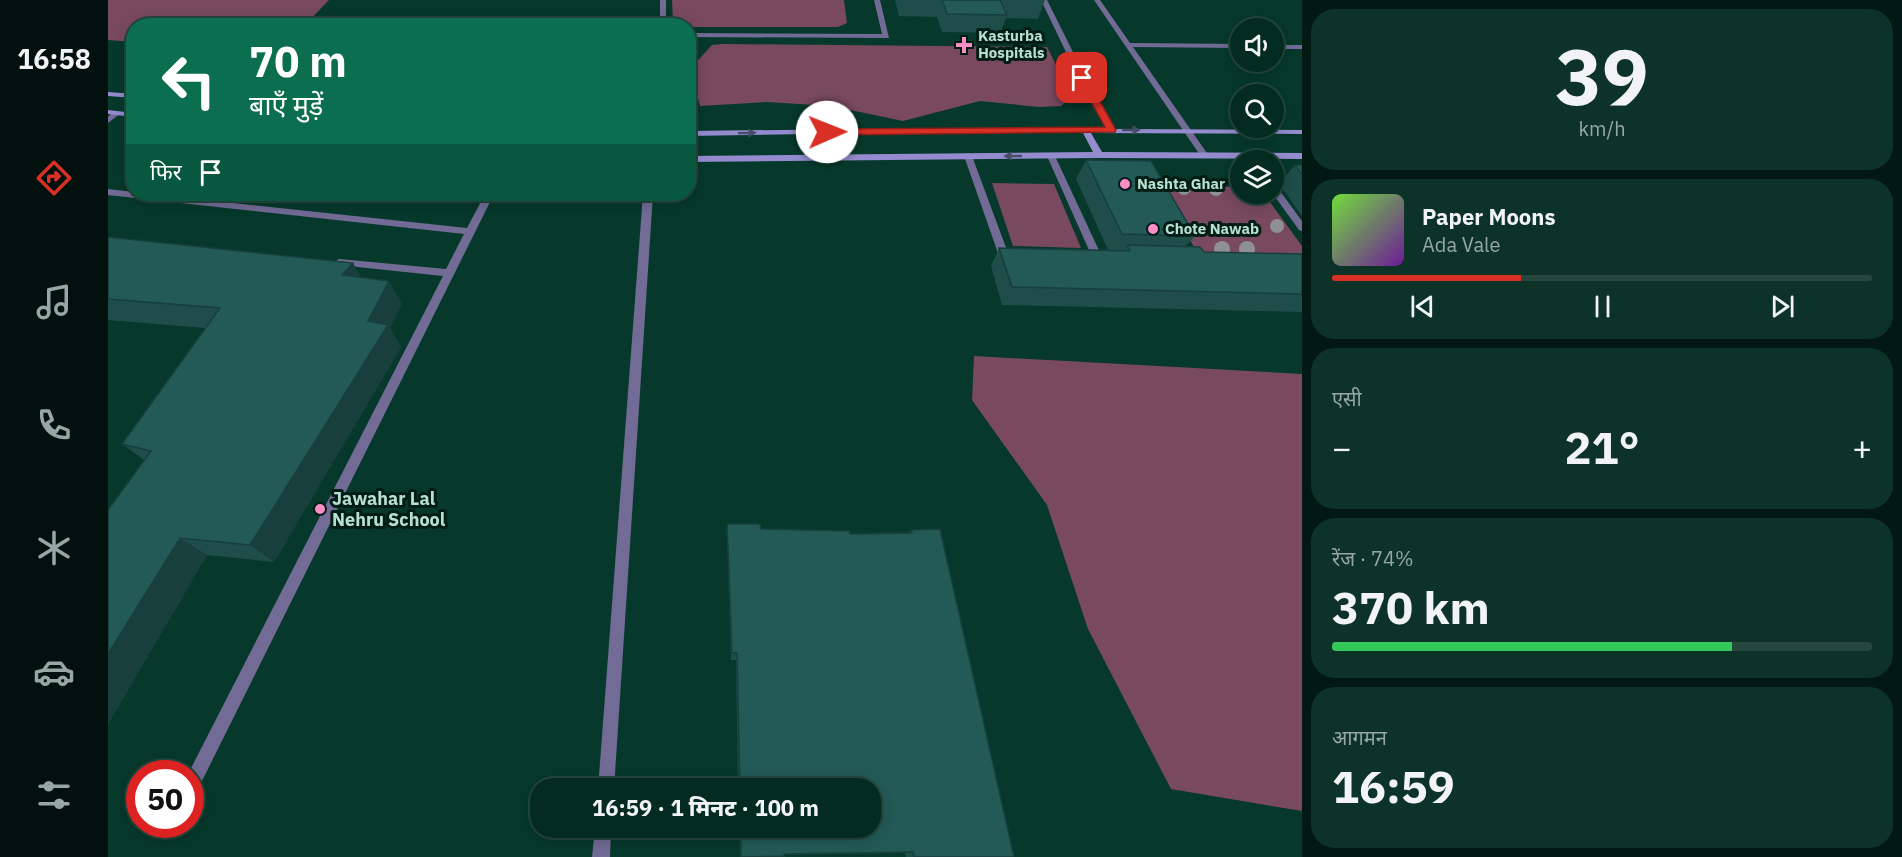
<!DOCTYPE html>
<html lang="hi">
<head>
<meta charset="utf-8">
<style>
  :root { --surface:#042b20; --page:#0d3329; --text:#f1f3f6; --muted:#97a7a5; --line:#25473e; --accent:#d93025 }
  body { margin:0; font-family:"IBM Plex Sans","Noto Sans Devanagari",sans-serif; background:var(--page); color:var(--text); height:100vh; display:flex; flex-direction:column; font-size:22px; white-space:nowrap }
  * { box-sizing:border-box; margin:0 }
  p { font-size:20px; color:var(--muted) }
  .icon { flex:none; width:33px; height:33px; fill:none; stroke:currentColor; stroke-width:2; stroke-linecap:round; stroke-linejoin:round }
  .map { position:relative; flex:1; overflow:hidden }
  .side { display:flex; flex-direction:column; gap:9px; padding:9px; background:#021812; width:600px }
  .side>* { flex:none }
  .guide { position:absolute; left:18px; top:18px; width:570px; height:183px; border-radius:24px; box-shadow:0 3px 15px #0003,0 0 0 2px var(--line); background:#0b6e4f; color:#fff; overflow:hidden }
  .buttons { position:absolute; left:1122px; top:18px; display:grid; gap:12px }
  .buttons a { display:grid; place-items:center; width:54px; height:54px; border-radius:50%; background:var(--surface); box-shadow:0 3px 15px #0003,0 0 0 2px var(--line); font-size:30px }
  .speed { position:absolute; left:18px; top:760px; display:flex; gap:12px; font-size:30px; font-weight:700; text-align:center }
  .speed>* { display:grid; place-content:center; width:78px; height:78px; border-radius:50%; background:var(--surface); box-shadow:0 3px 15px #0003,0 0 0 2px var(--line); line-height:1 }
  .speed .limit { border:9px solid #d22; background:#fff; color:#111 }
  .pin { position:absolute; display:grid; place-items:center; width:51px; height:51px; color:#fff; margin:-26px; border-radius:12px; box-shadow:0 3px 9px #0006 }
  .me { position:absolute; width:66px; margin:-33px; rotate:89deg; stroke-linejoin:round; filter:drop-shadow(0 0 4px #0008) }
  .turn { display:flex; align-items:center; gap:21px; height:126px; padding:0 24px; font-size:27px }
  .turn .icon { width:78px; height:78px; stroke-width:2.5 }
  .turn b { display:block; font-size:42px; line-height:51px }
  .then { display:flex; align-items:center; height:57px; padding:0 24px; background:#0003; gap:12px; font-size:22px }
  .big { font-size:45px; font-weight:800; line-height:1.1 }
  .side .card { flex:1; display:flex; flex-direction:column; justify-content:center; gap:9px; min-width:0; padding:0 21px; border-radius:24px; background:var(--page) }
  .side .dial { align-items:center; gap:0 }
  .dial b { font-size:78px; line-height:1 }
  .song { display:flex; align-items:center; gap:18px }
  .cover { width:72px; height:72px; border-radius:9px; background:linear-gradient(135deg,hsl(100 70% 55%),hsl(280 70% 35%)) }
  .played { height:6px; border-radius:3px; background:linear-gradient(90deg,var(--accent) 35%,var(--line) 35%) }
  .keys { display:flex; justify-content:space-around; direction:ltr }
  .heat { display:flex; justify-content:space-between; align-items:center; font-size:33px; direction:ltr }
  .charge { height:9px; border-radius:4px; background:linear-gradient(90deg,#34c759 74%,var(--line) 0) }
  .trip { position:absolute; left:422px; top:778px; width:351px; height:60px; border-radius:24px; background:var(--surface); box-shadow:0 3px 15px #0003,0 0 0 2px var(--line); font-weight:800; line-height:60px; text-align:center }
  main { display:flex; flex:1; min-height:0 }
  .menu { display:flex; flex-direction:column; width:108px; justify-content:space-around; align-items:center; background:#02110d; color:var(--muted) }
  .menu .icon { width:42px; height:42px }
  .menu .selected { color:var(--accent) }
  .menu b { font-size:27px; color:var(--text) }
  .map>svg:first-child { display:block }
  .green { fill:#794960 }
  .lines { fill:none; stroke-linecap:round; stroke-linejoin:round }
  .lane { fill:#716b96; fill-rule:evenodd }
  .street { fill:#716b96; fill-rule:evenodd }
  .secondary { fill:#958cd0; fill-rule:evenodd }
  .tree { fill:#8e9093 }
  .wall { fill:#1e4d4a }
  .shaded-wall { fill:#183f3c }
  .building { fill:#235a56; stroke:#183f3c; stroke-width:1.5 }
  .oneway { fill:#444f69 }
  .route { fill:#d93025; stroke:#8d1f18; stroke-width:1.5 }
  .poi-dot { fill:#fb8fc5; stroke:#021d15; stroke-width:2 }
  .labels { text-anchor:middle; stroke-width:6; stroke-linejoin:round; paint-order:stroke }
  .far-poi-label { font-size:15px; font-weight:bold; fill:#b7e0d0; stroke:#021d15; text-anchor:start }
  .poi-label { font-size:18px; font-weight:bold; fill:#b7e0d0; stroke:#021d15; text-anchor:start }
</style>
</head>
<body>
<main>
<nav class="menu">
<b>16:58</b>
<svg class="icon selected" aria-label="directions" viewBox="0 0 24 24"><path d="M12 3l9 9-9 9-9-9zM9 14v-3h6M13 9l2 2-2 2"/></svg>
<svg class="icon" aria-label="music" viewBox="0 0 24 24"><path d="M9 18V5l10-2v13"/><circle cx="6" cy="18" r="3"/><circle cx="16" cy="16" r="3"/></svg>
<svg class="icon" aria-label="phone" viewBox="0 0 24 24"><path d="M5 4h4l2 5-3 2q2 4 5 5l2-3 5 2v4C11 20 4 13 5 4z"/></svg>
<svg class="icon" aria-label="climate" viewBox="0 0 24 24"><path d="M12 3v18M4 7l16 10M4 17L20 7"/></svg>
<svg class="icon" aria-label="car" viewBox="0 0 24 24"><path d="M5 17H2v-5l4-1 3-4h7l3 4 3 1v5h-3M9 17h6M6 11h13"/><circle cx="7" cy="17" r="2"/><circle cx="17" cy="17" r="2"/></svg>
<svg class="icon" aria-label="filters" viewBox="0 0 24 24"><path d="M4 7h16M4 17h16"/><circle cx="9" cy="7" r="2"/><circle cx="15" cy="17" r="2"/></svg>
</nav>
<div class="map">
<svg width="1194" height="857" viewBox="0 0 1194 857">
  <rect width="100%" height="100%" fill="#06392b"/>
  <!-- green -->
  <g class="green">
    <polygon points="0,0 221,0 197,25 26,26 25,42 0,40"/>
    <polygon points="564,0 736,0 739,23 730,27 581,27 580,26 565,23"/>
    <polygon points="614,44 939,47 964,96 953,106 931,107 872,101 795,121 723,106 659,102 592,106 583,68 604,45"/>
    <polygon points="884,183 946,184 973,248 905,246"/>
    <polygon points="1050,185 1132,187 1132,194 1156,194 1194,246 1194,254 1089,252"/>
    <polygon points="866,356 1194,374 1194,811 1063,789 980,629 939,505 864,400"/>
  </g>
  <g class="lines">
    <!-- lane -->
    <g class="lane">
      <rect x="552" y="0" width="6" height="26"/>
      <polygon points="766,0 772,0 781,38 580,37 580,33 774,34"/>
      <polygon points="933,0 939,0 988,98 1007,130 1006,132 1000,132 980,98"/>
      <polygon points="986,0 992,0 1022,43 1132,44 1132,48 1025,47 1101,156 1100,158 1094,158"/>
      <rect x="1166" y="45" width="28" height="4"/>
      <polygon points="6,111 13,113 0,123 0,117"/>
      <polygon points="860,153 864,156 900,253 905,254 905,258 896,259 891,256 856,156"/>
      <polygon points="943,153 947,156 995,259 993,261 990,262 985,259 939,156"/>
      <polygon points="1166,186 1169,187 1194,221 1194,231 1191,230 1165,194"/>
      <polygon points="0,189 26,192 26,194 40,194 359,228 377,194 386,194 88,793 82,795 82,774 80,774 335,276 231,265 226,262 231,259 338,269 356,234 0,195"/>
    </g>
    <!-- street -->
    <g class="street">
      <polygon points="535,194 545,194 506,789 490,789"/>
      <polygon points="487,828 503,828 502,857 484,857"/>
    </g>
    <!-- secondary -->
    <g class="secondary">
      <polygon points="0,92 26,94 26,98 0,96"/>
      <polygon points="0,110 26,113 26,117 0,114"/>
      <polygon points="835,128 1194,130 1194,134 983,133 994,152 1194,153 1194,159 991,158 580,162 580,156 985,152 975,133 835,132 580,136 580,131"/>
    </g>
  </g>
  <!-- trees -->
  <g class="tree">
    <circle cx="1076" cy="188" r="7"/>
    <circle cx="1108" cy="189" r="7"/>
    <circle cx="1169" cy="226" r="7"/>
    <circle cx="1114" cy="249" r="8"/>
    <circle cx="1139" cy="249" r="8"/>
  </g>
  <!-- wall -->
  <g class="wall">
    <polygon points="787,0 937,0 930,19 898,18 892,33 834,32 829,17 791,16"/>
    <polygon points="978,160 1087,236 1078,246 1096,252 1194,254 1194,312 894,305 883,266 891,248 1000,250 968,179"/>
    <polygon points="1187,165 1194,165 1194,216 1171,184"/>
    <polygon points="0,237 253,277 294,304 282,328 293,347 166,562 99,555 0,724 0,510 36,460 14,444 97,328 0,320"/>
    <polygon points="619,524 653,529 742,534 801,533 803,530 906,857 798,857 797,853 676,855 674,857 632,857 631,828 762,828 762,789 630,789 628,660 623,660 619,534"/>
  </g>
  <!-- shaded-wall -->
  <g class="shaded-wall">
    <polygon points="245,263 258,286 234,275"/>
    <polygon points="281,281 294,304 282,328 293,347 166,562 142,545"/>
    <polygon points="72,538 99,555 0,724 0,654"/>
  </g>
  <!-- building -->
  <g class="building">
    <polygon points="834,0 892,0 899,15 839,14"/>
    <polygon points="978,160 1043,161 1087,236 1014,234"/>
    <polygon points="1187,165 1194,165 1194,175"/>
    <polygon points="0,237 245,263 234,275 281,281 260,321 280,325 142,545 72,538 0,654 0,510 43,451 14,444 112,308 0,299"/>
    <polygon points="1019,245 1092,247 1096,252 1194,254 1194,294 904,287 891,248 1022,251"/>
    <polygon points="619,524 652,524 653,529 742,531 742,534 804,533 803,530 832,529 906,857 806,857 805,852 676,854 677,856 633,857 633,828 762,828 762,789 632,789 629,653 624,653"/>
  </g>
  <!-- one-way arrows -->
  <defs><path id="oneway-solid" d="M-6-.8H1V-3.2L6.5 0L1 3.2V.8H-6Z" transform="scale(1.5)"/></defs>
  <g class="oneway">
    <use href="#oneway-solid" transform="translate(1023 130)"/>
    <use href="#oneway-solid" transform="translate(639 133) rotate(-1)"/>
    <use href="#oneway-solid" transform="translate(905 156) rotate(180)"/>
  </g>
  <!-- route -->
  <polygon class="route" points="971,76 979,78 1008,130 1007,132 719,135 715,132 719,129 997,127 970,78"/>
  <!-- markers -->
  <g class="poi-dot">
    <path d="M853 36h6v6h6v6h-6v6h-6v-6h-6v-6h6z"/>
    <circle cx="1017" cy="184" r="6"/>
    <circle cx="1045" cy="229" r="6"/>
    <circle cx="212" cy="509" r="6"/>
  </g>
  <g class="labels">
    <!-- far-poi labels -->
    <g class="far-poi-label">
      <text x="870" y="41">Kasturba<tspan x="870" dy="17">Hospitals</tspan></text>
      <text x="1029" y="189">Nashta Ghar</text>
      <text x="1057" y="234">Chote Nawab</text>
    </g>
    <!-- poi labels -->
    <g class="poi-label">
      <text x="224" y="505">Jawahar Lal<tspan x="224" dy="21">Nehru School</tspan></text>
    </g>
  </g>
</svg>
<div class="buttons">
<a><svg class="icon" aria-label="sound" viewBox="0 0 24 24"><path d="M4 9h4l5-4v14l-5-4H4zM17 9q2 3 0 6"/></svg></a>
<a><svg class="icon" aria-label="search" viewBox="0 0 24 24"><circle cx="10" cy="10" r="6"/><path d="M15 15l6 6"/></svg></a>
<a><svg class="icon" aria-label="layers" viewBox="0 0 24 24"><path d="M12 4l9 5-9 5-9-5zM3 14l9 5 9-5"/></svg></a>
</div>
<div class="speed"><div class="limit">50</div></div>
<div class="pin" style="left:974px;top:78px;background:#d93025"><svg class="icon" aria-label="arrive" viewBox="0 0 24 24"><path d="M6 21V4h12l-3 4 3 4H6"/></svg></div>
<svg class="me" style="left:719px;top:132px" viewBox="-20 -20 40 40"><circle r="19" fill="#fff"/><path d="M0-13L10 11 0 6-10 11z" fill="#d93025"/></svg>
<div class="trip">16:59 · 1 मिनट · 100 m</div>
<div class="guide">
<div class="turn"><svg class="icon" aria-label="left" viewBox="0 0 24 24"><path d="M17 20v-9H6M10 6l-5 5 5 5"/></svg><div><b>70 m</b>बाएँ मुड़ें</div></div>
<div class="then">फिर<svg class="icon" aria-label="arrive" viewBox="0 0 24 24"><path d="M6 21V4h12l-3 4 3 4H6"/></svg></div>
</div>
</div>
<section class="side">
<div class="card dial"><b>39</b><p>km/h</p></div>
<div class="card">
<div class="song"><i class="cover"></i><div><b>Paper Moons</b><p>Ada Vale</p></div></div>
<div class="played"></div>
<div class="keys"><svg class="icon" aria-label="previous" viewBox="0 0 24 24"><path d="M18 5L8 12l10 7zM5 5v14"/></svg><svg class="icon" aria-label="pause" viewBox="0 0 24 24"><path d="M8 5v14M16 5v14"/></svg><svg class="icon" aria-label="next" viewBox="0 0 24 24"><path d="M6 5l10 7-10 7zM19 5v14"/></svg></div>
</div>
<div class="card"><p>एसी</p>
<div class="heat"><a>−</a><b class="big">21°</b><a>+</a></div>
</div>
<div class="card"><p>रेंज · 74%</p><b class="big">370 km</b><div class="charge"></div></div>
<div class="card"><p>आगमन</p><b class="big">16:59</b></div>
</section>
</main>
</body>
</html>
